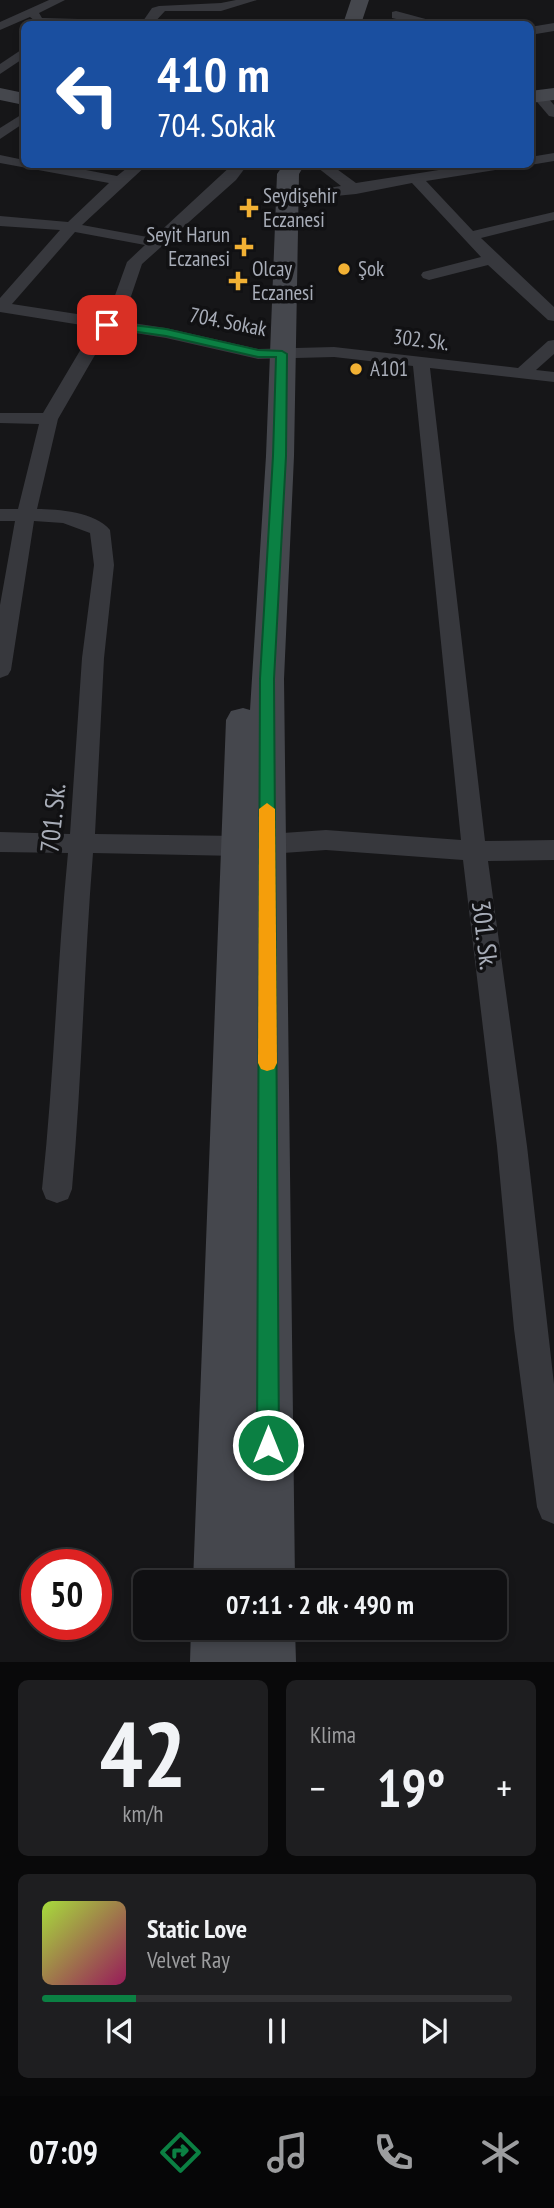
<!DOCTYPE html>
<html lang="tr">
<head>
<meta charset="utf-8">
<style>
  :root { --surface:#101012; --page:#1e1e20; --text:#f1f3f6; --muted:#9c9d9f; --line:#303032; --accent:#0b8043 }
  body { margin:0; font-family:"PT Sans Narrow",sans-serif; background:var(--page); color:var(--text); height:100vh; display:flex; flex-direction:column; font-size:26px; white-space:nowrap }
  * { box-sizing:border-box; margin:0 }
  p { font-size:23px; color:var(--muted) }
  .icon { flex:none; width:38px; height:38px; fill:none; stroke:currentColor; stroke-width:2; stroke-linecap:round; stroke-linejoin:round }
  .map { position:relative; height:1662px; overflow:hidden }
  .side { display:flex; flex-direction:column; gap:18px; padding:18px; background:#09090a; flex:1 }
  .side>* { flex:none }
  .banner { position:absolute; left:21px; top:21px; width:513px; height:147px; border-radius:10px; box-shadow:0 4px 10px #0003,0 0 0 2px var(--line); background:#1a4fa0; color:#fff; overflow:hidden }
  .speed { position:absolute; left:21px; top:1549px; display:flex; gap:14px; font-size:35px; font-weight:700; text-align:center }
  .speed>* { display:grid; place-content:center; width:91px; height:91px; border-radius:50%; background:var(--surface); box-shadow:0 4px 10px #0003,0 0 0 2px var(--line); line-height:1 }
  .speed .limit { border:10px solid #d22; background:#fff; color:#111 }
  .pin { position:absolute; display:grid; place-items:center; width:60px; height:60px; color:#fff; margin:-30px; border-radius:14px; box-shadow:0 4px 10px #0006 }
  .me { position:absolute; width:77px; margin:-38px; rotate:0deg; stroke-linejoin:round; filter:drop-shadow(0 0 5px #0008) }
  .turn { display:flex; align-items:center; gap:24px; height:147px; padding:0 21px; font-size:32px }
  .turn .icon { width:91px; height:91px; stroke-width:2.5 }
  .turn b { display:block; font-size:49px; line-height:60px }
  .big { font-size:52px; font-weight:600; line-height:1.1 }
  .side .widget { flex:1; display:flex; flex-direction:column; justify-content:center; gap:10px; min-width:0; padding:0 24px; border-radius:10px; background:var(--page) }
  .side .dial { align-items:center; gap:0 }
  .dial b { font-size:91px; line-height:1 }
  .song { display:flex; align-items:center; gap:21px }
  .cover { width:84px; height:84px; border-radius:10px; background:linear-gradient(135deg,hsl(80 70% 55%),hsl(330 70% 35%)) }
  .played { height:7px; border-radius:4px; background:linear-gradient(90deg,var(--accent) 20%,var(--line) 20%) }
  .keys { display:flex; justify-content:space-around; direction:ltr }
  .heat { display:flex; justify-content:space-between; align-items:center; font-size:38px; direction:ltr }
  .side .tiles { flex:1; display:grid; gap:18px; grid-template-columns:1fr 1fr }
  .widget:last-child { grid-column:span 2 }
  .trip { position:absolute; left:133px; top:1570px; width:374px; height:70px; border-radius:10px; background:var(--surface); box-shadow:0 4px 10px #0003,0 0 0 2px var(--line); font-weight:600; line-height:70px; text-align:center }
  .dock { display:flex; height:112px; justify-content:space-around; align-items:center; background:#060607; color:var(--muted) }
  .dock .icon { width:49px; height:49px }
  .dock .on { color:var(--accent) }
  .dock b { font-size:32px; color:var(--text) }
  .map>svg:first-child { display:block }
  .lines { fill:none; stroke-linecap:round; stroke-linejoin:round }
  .street { fill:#37383d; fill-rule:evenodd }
  .secondary { fill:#45474d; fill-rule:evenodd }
  .route { fill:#0b8043; stroke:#07532c; stroke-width:2 }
  .slow { fill:#f59e0b }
  .poi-dot { fill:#f2b134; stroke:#111113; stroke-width:2.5 }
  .labels { text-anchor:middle; stroke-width:7; stroke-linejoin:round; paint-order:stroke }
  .far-poi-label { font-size:21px; fill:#a8adb8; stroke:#111113; text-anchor:start }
  .far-street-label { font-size:21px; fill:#a8adb8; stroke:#111113 }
  .street-label { font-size:26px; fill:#a8adb8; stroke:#111113 }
</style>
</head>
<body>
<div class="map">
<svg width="554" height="1662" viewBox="0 0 554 1662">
  <rect width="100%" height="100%" fill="#161618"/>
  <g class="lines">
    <!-- street -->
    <g class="street">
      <polygon points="49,0 65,0 39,13 42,18 115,20 121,24 39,24 30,17 0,30 0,22"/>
      <polygon points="236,0 257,0 221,11 165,11 153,24 141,24 152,8 159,6 221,3"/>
      <polygon points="396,11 433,21 435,24 417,24 392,18 392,12"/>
      <polygon points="554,23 554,31 530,35 530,27"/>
      <polygon points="24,48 24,58 0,74 0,64"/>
      <polygon points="539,92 544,93 554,105 554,117 549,116 532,96"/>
      <polygon points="24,113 24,123 0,139 0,128"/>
      <polygon points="554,153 554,161 530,165 527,164 530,164 530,157"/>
      <path d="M0 155 24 160V164H55L117 176 132 164H148L82 225 153 238 233 164H248L236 180 142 264 125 314 119 321 166 328 258 349 334 347 518 368 548 341 554 340V354L536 370 554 372V382L430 368 485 841 554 840V860L488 861 527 1146 554 1384V1524L542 1519 537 1507 514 1329 497 1146 463 860 326 850 238 856 93 853C84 965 82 1077 72 1189L68 1199 57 1203 46 1199 42 1189C54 1077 57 965 68 853L0 852V832L70 834 82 658 94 565 90 533 63 523 34 521 11 670 8 675 0 678V605L15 521H0V509H18L39 424 0 423V413H43L94 327 0 312V298L60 230 0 226V216L68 222 109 183 0 163ZM75 232 145 245 127 262 109 312 103 318 12 304ZM110 329 166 338 258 359 334 357 413 366 461 840 326 830 238 836 95 834 104 658 114 565 110 530C96 512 58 509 37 509L58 419Z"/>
      <polygon points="313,164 330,164 356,183 477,164 515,164 508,168 426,181 473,231 554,212 554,220 481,238 554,307 554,321 548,320 488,265 429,280 423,278 421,275 423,272 481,257 412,183 356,194 284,201 282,198 284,195 341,186"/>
    </g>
    <!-- secondary -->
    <g class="secondary">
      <polygon points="351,0 369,0 361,24 343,24"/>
      <polygon points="0,88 24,93 24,105 0,100"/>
      <polygon points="554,88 554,100 530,103 530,91"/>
      <polygon points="284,164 305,164 299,174 294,456 284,679 295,1582 193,1582 226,720 231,711 243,708 250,710 266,456 277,174"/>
      <polygon points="191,1628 295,1628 296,1662 190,1662"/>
    </g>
  </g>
  <!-- route -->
  <polygon class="route" points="107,322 166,329 258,350 282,351 287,354 286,456 274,679 279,1445 276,1453 268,1456 260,1453 257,1445 260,679 273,456 276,357 258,357 166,336 103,327 101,325"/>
  <!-- slow -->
  <polygon class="slow" points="267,803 275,809 277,1063 274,1069 267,1071 261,1069 258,1063 259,809"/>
  <!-- markers -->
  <g class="poi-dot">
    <path d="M245.5 197.5h7v7h7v7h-7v7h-7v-7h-7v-7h7z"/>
    <path d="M240.5 236.5h7v7h7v7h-7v7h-7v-7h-7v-7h7z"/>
    <circle cx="344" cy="269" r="7"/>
    <path d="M234.5 270.5h7v7h7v7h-7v7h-7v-7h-7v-7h7z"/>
    <circle cx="356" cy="369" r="7"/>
  </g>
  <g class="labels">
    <!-- far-poi labels -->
    <g class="far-poi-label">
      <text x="263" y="203">Seydişehir<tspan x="263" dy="24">Eczanesi</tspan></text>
      <text x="230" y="242" text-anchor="end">Seyit Harun<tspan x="230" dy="24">Eczanesi</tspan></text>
      <text x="252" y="276">Olcay<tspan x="252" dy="24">Eczanesi</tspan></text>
      <text x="358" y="276">Şok</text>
      <text x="370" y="376">A101</text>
    </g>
    <!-- far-street labels -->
    <g class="far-street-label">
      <text transform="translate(228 322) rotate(11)" y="7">704. Sokak</text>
      <text transform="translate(421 340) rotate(7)" y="7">302. Sk.</text>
    </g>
    <!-- street labels -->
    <g class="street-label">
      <text transform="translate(53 818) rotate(-84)" y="9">701. Sk.</text>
      <text transform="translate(485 935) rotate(83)" y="9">301. Sk.</text>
    </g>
  </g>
</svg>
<div class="speed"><div class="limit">50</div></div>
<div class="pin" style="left:107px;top:325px;background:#d93025"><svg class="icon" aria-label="arrive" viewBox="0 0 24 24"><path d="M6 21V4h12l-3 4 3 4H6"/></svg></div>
<svg class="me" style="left:268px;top:1445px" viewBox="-20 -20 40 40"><circle r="17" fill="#0b8043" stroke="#fff" stroke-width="3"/><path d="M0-11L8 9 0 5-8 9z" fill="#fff"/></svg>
<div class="trip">07:11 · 2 dk · 490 m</div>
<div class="banner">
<div class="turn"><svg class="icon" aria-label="left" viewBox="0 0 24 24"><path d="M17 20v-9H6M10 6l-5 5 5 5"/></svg><div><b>410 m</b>704. Sokak</div></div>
</div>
</div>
<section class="side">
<div class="tiles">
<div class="widget dial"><b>42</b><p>km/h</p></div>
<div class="widget"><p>Klima</p>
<div class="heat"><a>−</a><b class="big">19°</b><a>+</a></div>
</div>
<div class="widget">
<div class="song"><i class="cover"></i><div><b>Static Love</b><p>Velvet Ray</p></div></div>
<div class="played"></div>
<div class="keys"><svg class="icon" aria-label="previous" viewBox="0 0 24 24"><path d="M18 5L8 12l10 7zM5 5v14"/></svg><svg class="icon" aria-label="pause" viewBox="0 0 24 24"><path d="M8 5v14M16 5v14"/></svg><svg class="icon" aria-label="next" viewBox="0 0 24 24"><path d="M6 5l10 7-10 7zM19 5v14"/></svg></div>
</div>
</div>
</section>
<nav class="dock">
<b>07:09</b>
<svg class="icon on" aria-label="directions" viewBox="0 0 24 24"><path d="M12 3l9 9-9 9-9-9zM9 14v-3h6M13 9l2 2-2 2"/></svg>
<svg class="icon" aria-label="music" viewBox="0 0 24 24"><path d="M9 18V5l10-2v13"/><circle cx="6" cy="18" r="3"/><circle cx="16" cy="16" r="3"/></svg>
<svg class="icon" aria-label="phone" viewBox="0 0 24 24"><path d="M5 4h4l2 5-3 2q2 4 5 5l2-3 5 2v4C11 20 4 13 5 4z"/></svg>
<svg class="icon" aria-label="climate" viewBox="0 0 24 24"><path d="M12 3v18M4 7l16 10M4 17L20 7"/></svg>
</nav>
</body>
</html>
